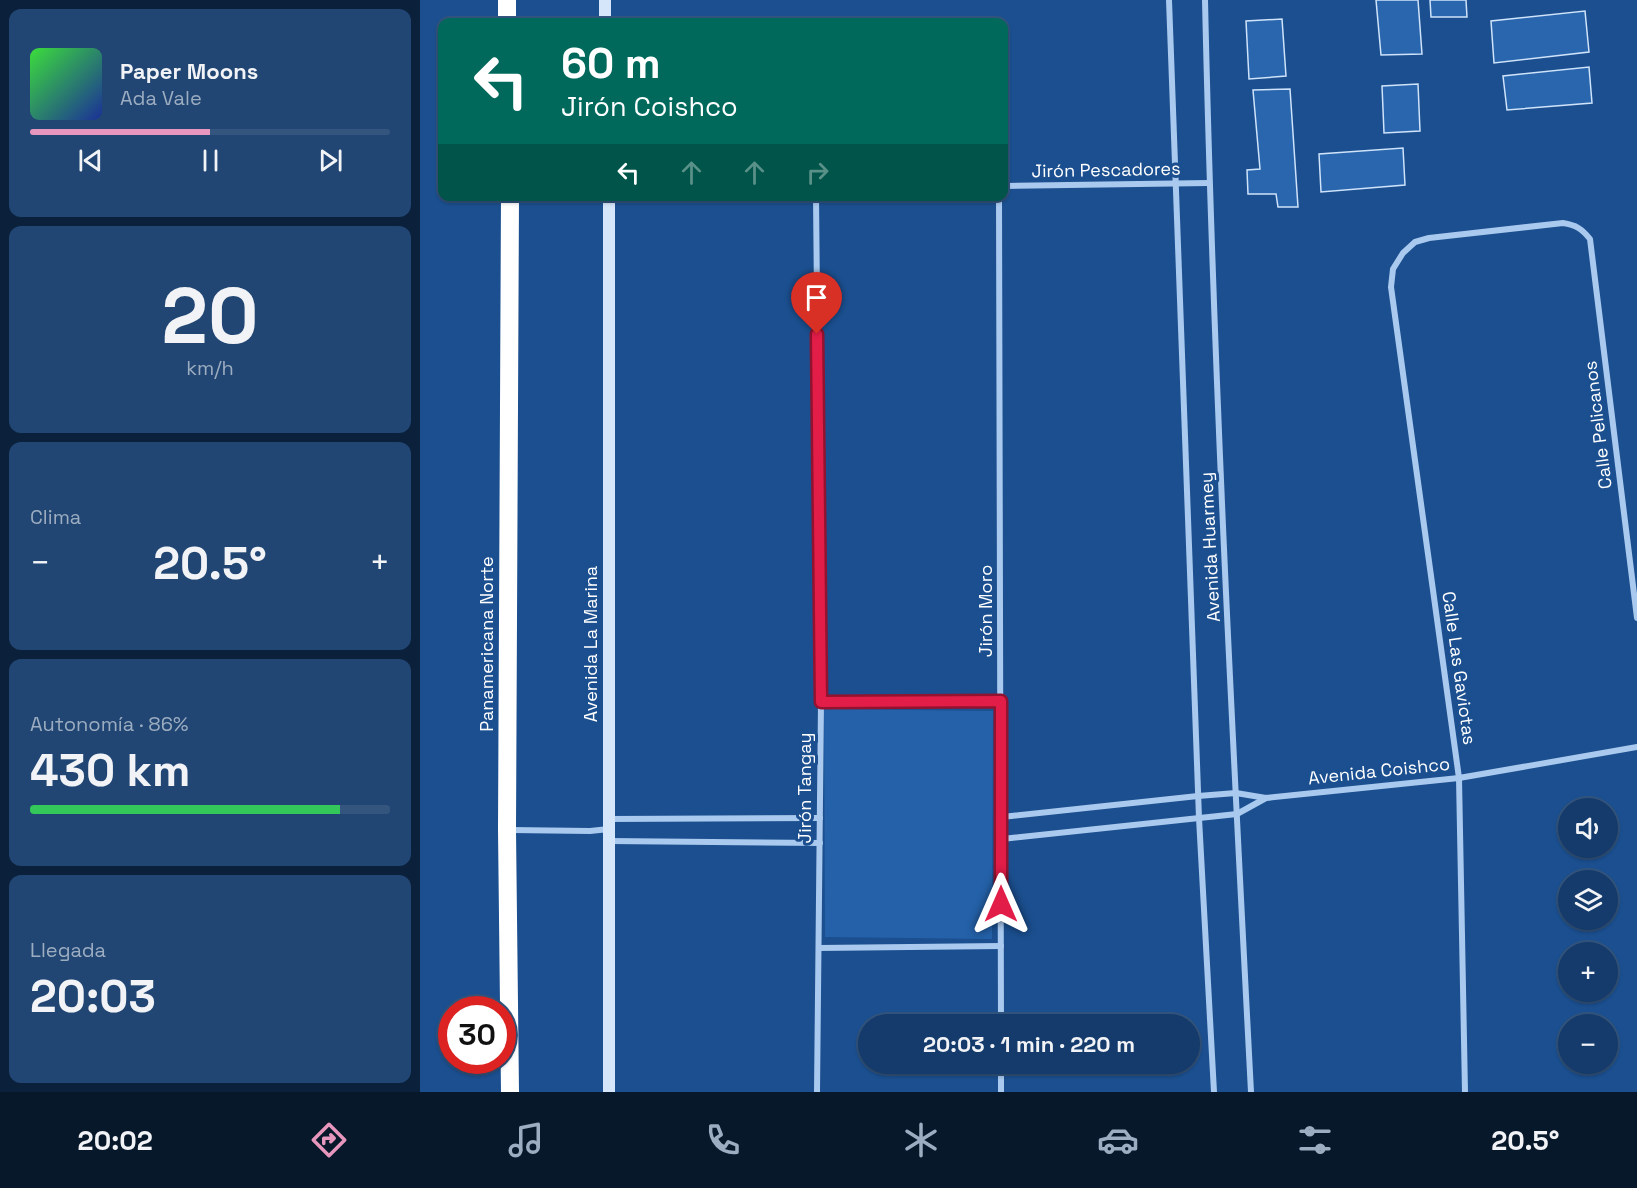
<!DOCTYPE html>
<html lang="es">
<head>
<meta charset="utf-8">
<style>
  :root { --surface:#143b6b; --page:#214673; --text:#f1f3f6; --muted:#9dadc1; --line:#33557e; --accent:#e797bd }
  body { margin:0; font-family:"Space Grotesk",sans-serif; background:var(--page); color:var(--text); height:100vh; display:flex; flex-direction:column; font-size:22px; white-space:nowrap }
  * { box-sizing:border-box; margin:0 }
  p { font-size:20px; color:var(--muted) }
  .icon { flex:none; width:33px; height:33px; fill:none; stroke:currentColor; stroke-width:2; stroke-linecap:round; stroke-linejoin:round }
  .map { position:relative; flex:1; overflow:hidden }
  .side { display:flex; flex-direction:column; gap:9px; padding:9px; background:#0b203b; width:420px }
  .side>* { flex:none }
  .guide { position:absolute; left:18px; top:18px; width:570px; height:183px; border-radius:12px; box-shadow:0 2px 4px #0004,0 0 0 2px var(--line); background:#00695c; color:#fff; overflow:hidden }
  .fabs { position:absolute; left:1138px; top:798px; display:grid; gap:12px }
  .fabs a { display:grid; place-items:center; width:60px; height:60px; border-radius:50%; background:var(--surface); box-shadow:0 2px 4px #0004,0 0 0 2px var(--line); font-size:30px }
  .speed { position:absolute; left:18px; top:996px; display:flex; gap:12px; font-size:30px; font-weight:700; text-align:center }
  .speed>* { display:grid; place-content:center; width:78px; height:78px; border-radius:50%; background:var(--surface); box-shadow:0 2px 4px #0004,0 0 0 2px var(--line); line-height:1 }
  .speed .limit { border:9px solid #d22; background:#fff; color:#111 }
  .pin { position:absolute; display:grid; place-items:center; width:51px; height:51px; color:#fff; margin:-62px -26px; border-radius:50% 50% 50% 0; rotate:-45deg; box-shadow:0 0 6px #0007 }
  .pin .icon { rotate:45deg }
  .me { position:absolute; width:66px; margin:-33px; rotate:0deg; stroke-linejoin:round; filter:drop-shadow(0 0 4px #0008) }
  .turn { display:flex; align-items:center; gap:21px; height:126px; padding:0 24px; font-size:27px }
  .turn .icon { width:78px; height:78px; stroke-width:2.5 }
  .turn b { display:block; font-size:42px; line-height:51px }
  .lanes { display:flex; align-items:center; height:57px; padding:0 24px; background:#0003; justify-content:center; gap:30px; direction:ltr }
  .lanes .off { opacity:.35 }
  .big { font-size:45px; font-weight:700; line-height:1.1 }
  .side .widget { flex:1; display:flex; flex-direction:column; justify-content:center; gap:9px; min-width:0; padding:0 21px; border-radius:12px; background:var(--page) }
  .side .dial { align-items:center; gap:0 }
  .dial b { font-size:78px; line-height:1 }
  .song { display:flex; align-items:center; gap:18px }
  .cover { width:72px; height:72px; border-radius:9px; background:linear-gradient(135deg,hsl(120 70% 55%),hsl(230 70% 35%)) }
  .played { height:6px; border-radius:3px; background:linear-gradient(90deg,var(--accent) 50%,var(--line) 50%) }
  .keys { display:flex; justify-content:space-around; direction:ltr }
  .heat { display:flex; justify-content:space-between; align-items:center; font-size:33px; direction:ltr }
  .charge { height:9px; border-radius:4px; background:linear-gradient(90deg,#34c759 86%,var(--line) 0) }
  .trip { position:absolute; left:438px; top:1014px; width:342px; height:60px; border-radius:30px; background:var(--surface); box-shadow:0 2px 4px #0004,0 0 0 2px var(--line); font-weight:700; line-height:60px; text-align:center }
  .tab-bar { display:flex; height:96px; justify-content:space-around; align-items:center; background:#08182b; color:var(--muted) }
  .tab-bar .icon { width:42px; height:42px }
  .tab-bar .current { color:var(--accent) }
  .tab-bar b { font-size:27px; color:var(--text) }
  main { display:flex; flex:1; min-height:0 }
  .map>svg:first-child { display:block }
  .green { fill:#2461a8 }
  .building { fill:#2a66ad; stroke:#cfe3fa; stroke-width:1.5 }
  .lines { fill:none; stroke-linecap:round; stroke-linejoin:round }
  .street { stroke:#a9c9ee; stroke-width:6 }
  .secondary { stroke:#d6e6fa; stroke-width:12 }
  .highway { stroke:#fff; stroke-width:18 }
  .route-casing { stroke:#92132f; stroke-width:15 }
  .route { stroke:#e11d48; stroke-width:10 }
  .labels { text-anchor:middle; stroke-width:6; stroke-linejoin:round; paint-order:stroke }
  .street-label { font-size:18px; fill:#fff; stroke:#1b4f8f }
</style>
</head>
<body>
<main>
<section class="side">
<div class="widget">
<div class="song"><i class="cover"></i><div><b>Paper Moons</b><p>Ada Vale</p></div></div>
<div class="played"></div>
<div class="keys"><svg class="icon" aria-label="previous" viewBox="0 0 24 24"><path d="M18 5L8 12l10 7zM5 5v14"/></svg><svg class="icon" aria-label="pause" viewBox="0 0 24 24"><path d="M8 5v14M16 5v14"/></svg><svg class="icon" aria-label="next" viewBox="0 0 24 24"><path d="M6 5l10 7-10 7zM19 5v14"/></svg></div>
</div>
<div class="widget dial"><b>20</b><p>km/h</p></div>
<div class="widget"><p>Clima</p>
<div class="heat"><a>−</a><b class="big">20.5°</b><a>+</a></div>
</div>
<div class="widget"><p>Autonomía · 86%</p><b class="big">430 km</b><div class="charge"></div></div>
<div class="widget"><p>Llegada</p><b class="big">20:03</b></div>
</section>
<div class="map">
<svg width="1217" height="1092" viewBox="0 0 1217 1092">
  <rect width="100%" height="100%" fill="#1b4f8f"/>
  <!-- green -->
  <polygon class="green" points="404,709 573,711 572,939 405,937"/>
  <!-- building -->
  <g class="building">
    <polygon points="956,0 998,0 1002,54 961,55"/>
    <polygon points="1010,0 1046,0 1047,17 1011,17"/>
    <polygon points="1165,11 1169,52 1074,63 1071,21"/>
    <polygon points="862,19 866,76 829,79 826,21"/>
    <polygon points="1169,67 1172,103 1087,110 1083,76"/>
    <polygon points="998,84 1000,131 964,133 962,86"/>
    <polygon points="870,89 878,207 858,207 856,194 828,194 827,170 840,169 833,90"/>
    <polygon points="983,148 985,185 901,192 899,154"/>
  </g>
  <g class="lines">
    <!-- street -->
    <g class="street">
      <polyline points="749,0 779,818 794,1092"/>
      <path d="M785 0C793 364 812 728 831 1092"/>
      <polyline points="584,186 789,183"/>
      <polyline points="396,196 401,702 397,1092"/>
      <polyline points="579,196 581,1024"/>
      <polyline points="401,702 581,701"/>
      <polyline points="582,817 778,796 816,793 846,798 1039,778 1217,747"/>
      <polyline points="189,819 400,818"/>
      <polyline points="90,830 170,831 189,829"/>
      <polyline points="582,839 817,814 846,798"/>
      <polyline points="189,841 400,843"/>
      <polyline points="399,948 581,946"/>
      <polyline points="581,1092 581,1064"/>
      <path d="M1045 1092 1039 778 971 287 973 269 983 253 995 242 1009 238 1143 223C1156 225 1162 229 1170 239L1217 618"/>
    </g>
    <!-- secondary -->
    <g class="secondary">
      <polyline points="185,0 185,22"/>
      <polyline points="189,1092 189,196"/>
    </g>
    <!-- highway -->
    <g class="highway">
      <polyline points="87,0 87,22"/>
      <polyline points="90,196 87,830 90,1092"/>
    </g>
  </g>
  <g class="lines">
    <defs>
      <polyline id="route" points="397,334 401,702 581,701 581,904"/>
    </defs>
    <!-- route casing -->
    <use href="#route" class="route-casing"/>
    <!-- route -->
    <use href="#route" class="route"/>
  </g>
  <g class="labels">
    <!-- street labels -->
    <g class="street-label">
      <text transform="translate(686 170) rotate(-1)" y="6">Jirón Pescadores</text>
      <text transform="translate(1178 425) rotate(-97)" y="6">Calle Pelicanos</text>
      <text transform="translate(790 547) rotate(-93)" y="6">Avenida Huarmey</text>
      <text transform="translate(566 611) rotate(-90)" y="6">Jirón Moro</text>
      <text transform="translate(67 644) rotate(-90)" y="6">Panamericana Norte</text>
      <text transform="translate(171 644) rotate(-90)" y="6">Avenida La Marina</text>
      <text transform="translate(1039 668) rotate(82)" y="6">Calle Las Gaviotas</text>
      <text transform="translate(959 771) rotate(-6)" y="6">Avenida Coishco</text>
      <text transform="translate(385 788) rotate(-90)" y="6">Jirón Tangay</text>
    </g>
  </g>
</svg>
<div class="fabs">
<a><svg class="icon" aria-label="sound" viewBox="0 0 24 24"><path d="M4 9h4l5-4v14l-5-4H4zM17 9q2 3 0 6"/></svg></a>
<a><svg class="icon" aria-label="layers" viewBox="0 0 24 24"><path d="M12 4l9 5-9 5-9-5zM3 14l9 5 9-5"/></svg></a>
<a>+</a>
<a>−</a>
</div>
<div class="speed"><div class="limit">30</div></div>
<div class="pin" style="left:397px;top:334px;background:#d93025"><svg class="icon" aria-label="arrive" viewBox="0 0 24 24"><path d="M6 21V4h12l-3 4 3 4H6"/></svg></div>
<svg class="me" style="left:581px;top:904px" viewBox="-20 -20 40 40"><path d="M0-17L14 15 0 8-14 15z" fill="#e11d48" stroke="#fff" stroke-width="4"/></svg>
<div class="trip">20:03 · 1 min · 220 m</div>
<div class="guide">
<div class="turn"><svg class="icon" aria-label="left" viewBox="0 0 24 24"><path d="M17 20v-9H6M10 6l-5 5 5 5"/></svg><div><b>60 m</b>Jirón Coishco</div></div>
<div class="lanes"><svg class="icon" aria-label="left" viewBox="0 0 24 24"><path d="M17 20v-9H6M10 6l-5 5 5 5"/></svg><svg class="icon off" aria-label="ahead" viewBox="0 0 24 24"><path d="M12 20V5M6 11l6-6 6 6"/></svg><svg class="icon off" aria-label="ahead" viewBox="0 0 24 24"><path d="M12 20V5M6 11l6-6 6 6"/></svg><svg class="icon off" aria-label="right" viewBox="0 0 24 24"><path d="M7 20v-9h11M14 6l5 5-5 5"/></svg></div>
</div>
</div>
</main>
<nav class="tab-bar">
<b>20:02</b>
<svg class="icon current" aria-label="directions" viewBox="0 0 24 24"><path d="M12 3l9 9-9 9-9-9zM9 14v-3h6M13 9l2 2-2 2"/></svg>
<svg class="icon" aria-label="music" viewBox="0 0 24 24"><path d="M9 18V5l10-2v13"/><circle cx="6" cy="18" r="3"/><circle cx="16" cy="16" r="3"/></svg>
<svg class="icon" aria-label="phone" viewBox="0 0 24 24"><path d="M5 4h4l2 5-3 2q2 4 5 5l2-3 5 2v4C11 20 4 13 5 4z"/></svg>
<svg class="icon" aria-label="climate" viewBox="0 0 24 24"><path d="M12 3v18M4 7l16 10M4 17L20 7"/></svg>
<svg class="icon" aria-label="car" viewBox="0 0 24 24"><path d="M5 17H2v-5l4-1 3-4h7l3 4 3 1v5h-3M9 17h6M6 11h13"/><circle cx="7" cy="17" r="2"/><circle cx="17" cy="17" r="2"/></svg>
<svg class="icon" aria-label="filters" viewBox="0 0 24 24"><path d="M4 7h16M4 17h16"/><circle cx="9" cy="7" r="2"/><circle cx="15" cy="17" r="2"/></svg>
<b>20.5°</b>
</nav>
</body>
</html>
